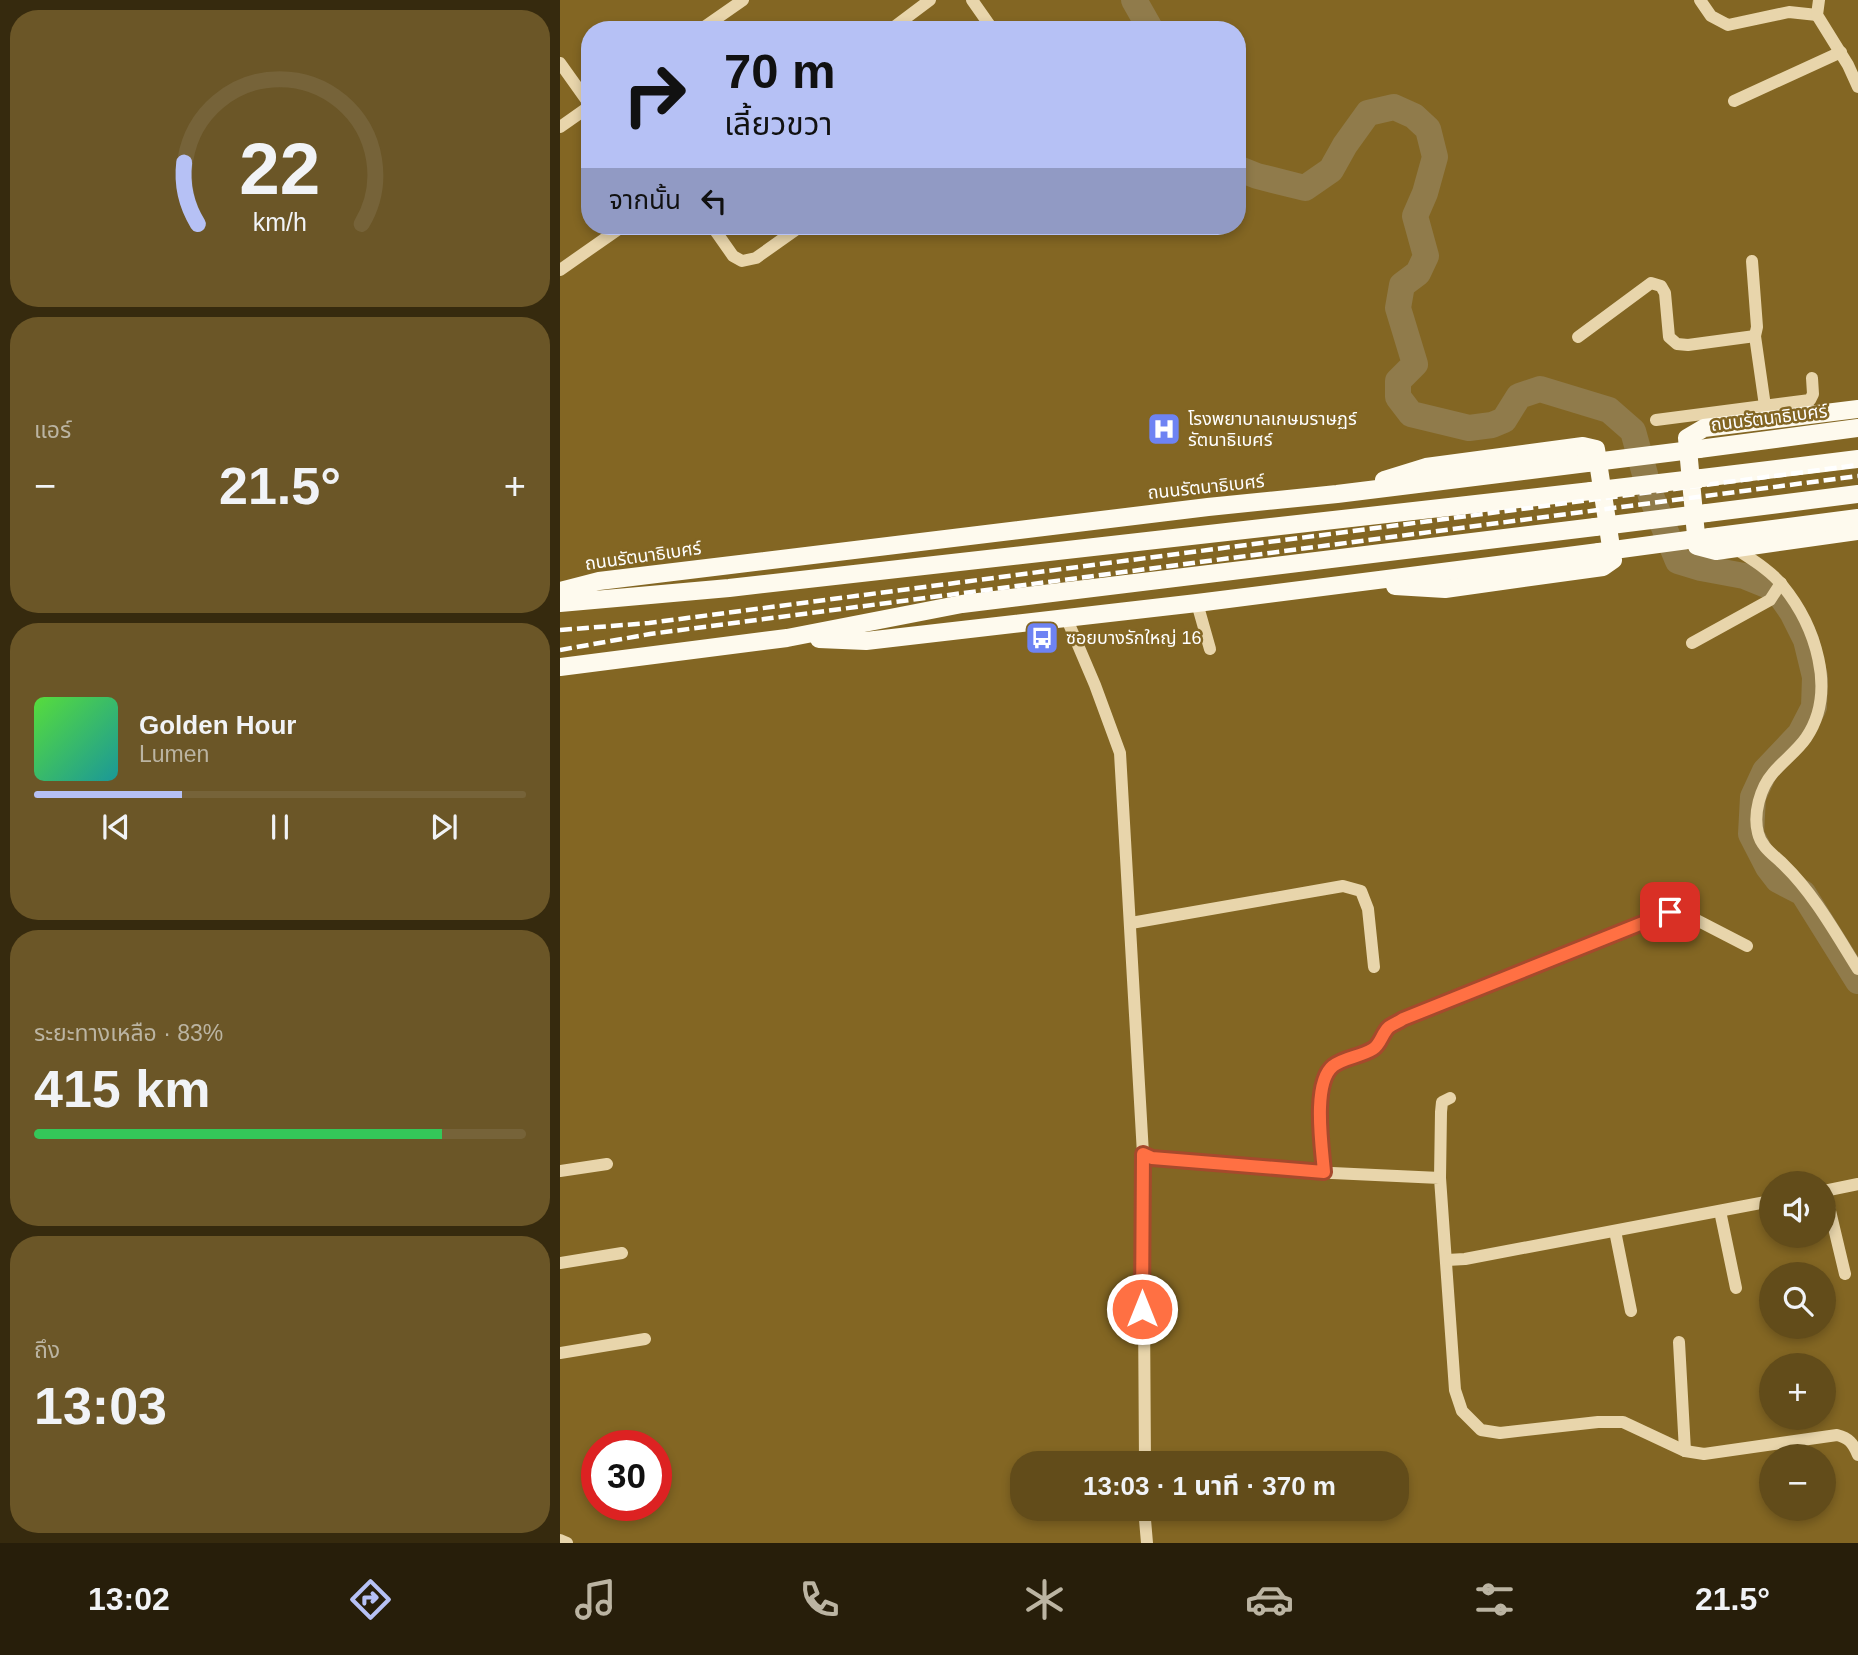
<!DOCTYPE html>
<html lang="th">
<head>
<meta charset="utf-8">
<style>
  :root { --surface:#624c1a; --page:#6b5627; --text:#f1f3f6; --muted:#bbb4a2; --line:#766339; --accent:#b6c1f5 }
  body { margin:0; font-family:Arial,"Noto Sans Thai",sans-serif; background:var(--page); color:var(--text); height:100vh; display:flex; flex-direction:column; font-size:26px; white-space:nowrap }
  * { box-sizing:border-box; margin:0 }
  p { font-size:23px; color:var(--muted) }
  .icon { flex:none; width:38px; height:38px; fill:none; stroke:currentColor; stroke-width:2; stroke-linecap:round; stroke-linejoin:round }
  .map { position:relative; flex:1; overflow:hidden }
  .drawer { display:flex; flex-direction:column; gap:10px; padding:10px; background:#362a0e; width:560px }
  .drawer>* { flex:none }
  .guide { position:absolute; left:21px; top:21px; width:665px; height:214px; border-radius:28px; box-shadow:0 4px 10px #0003; background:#b6c1f5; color:#111; overflow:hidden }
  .tools { position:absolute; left:1199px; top:1171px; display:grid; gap:14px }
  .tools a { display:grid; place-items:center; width:77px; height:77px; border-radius:50%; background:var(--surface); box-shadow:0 4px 10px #0003; font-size:35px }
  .speed { position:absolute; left:21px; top:1430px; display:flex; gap:14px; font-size:35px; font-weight:700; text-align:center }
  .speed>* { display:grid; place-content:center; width:91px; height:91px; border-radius:50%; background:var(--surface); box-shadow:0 4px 10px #0003; line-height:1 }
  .speed .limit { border:10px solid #d22; background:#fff; color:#111 }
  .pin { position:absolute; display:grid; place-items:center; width:60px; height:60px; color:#fff; margin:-30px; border-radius:14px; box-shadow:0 4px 10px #0006 }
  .me { position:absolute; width:77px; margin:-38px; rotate:0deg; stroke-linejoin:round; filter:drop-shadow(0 0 5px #0008) }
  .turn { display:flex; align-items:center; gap:24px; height:147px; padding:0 28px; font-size:32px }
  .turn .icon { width:91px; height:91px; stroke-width:2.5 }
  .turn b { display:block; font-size:49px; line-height:60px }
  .then { display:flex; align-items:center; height:66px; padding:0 28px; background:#0003; gap:14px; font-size:26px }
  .big { font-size:52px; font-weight:700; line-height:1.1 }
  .drawer .card { flex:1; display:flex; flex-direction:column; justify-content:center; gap:10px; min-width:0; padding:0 24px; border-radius:28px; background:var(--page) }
  .drawer .dial { align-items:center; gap:0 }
  .dial svg { height:182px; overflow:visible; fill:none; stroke:var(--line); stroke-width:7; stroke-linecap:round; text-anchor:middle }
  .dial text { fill:var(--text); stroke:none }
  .song { display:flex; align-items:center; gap:21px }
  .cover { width:84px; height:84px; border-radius:10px; background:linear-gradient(135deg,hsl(110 70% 55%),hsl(180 70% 35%)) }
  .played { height:7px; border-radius:4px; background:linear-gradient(90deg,var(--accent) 30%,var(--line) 30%) }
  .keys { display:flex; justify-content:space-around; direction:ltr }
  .heat { display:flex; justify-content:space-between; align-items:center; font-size:38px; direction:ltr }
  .charge { height:10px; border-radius:5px; background:linear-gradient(90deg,#34c759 83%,var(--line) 0) }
  .trip { position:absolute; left:450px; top:1451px; width:399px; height:70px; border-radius:28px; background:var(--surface); box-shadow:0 4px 10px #0003; font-weight:700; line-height:70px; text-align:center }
  .menu { display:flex; height:112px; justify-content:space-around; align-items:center; background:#271e0a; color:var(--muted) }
  .menu .icon { width:49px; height:49px }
  .menu .selected { color:var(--accent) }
  .menu b { font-size:32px; color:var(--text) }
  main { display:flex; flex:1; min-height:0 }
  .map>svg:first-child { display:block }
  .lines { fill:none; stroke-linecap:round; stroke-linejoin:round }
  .river { stroke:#907b4b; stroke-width:26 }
  .minor { stroke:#e8d5ab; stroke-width:12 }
  .major { stroke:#fefaee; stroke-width:18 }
  .rail { stroke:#fff; stroke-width:4.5; stroke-dasharray:12 5; stroke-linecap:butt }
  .major-bridge { stroke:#fefaee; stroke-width:18 }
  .route-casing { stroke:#a6492c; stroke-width:18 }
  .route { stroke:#ff7043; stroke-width:12 }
  .labels { text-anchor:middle; stroke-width:5; stroke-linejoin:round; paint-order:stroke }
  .street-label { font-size:18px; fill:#fff; stroke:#836623 }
  .poi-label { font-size:18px; fill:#fff; stroke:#836623; text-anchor:start }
</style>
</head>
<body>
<main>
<section class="drawer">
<div class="card dial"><svg viewBox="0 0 100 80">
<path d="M14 69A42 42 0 1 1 86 69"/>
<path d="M14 69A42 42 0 0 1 8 42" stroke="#b6c1f5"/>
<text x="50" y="56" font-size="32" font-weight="700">22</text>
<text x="50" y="72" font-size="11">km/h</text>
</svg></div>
<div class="card"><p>แอร์</p>
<div class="heat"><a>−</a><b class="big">21.5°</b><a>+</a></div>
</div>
<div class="card">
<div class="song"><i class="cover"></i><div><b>Golden Hour</b><p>Lumen</p></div></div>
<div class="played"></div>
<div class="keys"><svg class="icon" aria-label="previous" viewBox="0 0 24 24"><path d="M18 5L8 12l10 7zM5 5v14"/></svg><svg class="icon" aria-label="pause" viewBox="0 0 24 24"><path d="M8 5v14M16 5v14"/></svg><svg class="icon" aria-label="next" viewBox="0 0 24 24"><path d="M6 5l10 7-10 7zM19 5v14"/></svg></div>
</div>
<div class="card"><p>ระยะทางเหลือ · 83%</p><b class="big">415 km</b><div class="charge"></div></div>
<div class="card"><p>ถึง</p><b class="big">13:03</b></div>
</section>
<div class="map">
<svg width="1298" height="1543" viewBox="0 0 1298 1543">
  <rect width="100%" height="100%" fill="#836623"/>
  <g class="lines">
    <!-- river -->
    <g class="river">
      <polyline points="574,0 591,30"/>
      <polyline points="677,168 697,176 745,188 771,170 785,145 808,113 834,107 854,116 868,129 875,157 865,193 855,216 866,256 858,273 842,285 838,308 855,364 838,381 838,397 851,414 909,428 932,425 944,420 959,396 980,389 1049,410 1073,431 1091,496 1118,561 1141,568 1184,576 1216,589 1232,612 1246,640 1255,677 1254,707 1240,734 1205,771 1193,797 1191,834 1208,867 1218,880 1243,893 1298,981"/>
    </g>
    <!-- minor -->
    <g class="minor">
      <polyline points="412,0 433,30"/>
      <polyline points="1140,0 1151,16 1168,25 1229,12 1257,15"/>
      <polyline points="1259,0 1257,15 1288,65 1298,87"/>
      <polyline points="140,30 183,0"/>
      <polyline points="330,30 370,0"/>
      <polyline points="0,63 30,105"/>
      <polyline points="1174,101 1281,52"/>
      <polyline points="0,127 30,106"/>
      <polyline points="152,226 173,256 182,261 196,258 241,226"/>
      <polyline points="1192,261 1197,327 1195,336 1206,413"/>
      <polyline points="0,270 63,226"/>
      <polyline points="1018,337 1091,283 1101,286 1105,293 1109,337 1117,344 1128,345 1195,336"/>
      <polyline points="1096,420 1250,400 1253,394 1252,378"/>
      <path d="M1176 549C1191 559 1210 570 1222 585 1255 625 1278 691 1246 738 1237 751 1223 761 1213 773 1200 788 1193 814 1198 833 1201 847 1214 855 1224 865 1254 894 1276 934 1298 969"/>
      <polyline points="637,603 650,649"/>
      <polyline points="506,617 535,685 560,753 583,1154 585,1463"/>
      <polyline points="1132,643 1210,600 1221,583"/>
      <polyline points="571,923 783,886 801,891 808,909 814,967"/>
      <path d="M583 1154 592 1158 729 1171 880 1178 895 1390 902 1411 921 1430 940 1433 1038 1422H1063L1125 1451 1144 1454 1277 1435C1289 1438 1293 1443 1298 1455"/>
      <polyline points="0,1171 47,1164"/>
      <path d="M763 1172C762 1147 752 1083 773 1066 785 1057 800 1057 813 1049 821 1044 822 1033 829 1027 833 1024 838 1022 843 1019L1110 912 1125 914 1187 946"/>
      <polyline points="880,1178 881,1112 882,1102 890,1098"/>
      <polyline points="1265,1190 1285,1274"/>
      <polyline points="1264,1191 1298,1184"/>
      <polyline points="1160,1211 1176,1288"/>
      <polyline points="1055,1231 1071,1311"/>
      <polyline points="887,1260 905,1259 1211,1201"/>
      <polyline points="0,1263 62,1253"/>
      <polyline points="1119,1342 1125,1451"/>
      <polyline points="0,1353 85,1339"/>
      <polyline points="584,1508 587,1543"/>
      <polyline points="0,1540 7,1543"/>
    </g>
    <!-- major -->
    <g class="major">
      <polyline points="1298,409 1144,428 1127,438 1137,546 1156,551 1298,531"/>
      <polyline points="1139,449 1298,428"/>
      <polyline points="1142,478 1298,459"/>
      <polyline points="824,480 866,467 1023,446 1036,449 1053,560 1043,567 885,589 835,586"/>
      <polyline points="1147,513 1298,494"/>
      <polyline points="1150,537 1298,518"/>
      <polyline points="0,591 39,581 648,507 777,494 1027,463"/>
      <polyline points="0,603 169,588 1031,491"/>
      <polyline points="259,639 306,641 637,603 1039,552"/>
      <polyline points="0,667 227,638 402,604 1035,527"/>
    </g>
    <!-- rail -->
    <g class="rail">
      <polyline points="0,630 89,623 1298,465"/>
      <polyline points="0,650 90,634 1298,476"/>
    </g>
    <!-- major-bridge -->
    <g class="major-bridge">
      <polyline points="1027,463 1139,449"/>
      <polyline points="1031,491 1142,478"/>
      <polyline points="1035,527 1147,513"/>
      <polyline points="1039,552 1150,537"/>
    </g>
  </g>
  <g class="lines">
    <defs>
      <path id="route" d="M582 1309 583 1154 592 1158 764 1172C762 1147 752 1083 773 1066 785 1057 800 1057 813 1049 821 1044 822 1033 829 1027 833 1024 839 1022 843 1019L1110 912"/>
    </defs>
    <!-- route casing -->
    <use href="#route" class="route-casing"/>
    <!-- route -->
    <use href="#route" class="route"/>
  </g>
  <!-- icons -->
  <defs>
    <symbol id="hospital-square" viewBox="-11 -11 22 22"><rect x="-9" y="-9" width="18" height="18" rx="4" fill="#6e83f3" stroke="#836623"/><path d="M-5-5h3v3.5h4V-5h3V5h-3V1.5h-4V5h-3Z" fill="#fff"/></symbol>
    <symbol id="bus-square" viewBox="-11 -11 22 22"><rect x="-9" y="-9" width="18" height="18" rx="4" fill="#6e83f3" stroke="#836623"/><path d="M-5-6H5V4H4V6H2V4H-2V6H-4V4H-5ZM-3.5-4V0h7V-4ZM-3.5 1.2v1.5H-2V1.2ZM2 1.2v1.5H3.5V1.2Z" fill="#fff"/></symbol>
  </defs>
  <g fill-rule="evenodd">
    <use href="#hospital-square" x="585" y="410" width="38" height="38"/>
    <use href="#bus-square" x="463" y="619" width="38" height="38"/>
  </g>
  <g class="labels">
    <!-- street labels -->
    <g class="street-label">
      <text transform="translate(1209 418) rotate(-7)" y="6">ถนนรัตนาธิเบศร์</text>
      <text transform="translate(646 487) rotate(-6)" y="6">ถนนรัตนาธิเบศร์</text>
      <text transform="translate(83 556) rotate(-8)" y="6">ถนนรัตนาธิเบศร์</text>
    </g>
    <!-- poi labels -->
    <g class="poi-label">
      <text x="628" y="425">โรงพยาบาลเกษมราษฏร์<tspan x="628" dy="21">รัตนาธิเบศร์</tspan></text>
      <text x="506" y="644">ซอยบางรักใหญ่ 16</text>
    </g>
  </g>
</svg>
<div class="tools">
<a><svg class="icon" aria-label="sound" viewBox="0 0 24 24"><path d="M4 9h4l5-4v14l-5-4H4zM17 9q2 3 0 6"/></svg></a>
<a><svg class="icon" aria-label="search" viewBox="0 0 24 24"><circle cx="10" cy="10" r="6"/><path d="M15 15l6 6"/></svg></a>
<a>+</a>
<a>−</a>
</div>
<div class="speed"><div class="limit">30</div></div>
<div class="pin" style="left:1110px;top:912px;background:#d93025"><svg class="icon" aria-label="arrive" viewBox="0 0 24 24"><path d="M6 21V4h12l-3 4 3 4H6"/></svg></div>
<svg class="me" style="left:582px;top:1309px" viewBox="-20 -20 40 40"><circle r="17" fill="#ff7043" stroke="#fff" stroke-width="3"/><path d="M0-11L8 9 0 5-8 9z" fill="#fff"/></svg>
<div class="trip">13:03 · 1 นาที · 370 m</div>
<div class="guide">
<div class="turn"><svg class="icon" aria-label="right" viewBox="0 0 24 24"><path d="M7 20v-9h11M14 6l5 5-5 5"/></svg><div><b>70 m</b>เลี้ยวขวา</div></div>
<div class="then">จากนั้น<svg class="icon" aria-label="left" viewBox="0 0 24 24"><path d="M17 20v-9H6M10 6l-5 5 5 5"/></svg></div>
</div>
</div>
</main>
<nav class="menu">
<b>13:02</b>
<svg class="icon selected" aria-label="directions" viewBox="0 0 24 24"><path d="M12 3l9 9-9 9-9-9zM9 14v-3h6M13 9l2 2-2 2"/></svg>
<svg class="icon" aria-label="music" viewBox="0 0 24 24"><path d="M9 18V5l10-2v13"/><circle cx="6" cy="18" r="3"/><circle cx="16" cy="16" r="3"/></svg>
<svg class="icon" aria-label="phone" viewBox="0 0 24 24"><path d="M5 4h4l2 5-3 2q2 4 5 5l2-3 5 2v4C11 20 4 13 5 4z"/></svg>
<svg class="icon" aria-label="climate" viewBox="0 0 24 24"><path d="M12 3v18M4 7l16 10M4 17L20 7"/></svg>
<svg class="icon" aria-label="car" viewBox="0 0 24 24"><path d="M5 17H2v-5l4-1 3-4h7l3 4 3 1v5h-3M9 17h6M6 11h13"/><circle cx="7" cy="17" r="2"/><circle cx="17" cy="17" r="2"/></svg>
<svg class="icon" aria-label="filters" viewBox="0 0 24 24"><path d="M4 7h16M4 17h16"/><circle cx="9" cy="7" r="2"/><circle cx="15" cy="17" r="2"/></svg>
<b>21.5°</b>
</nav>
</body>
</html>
